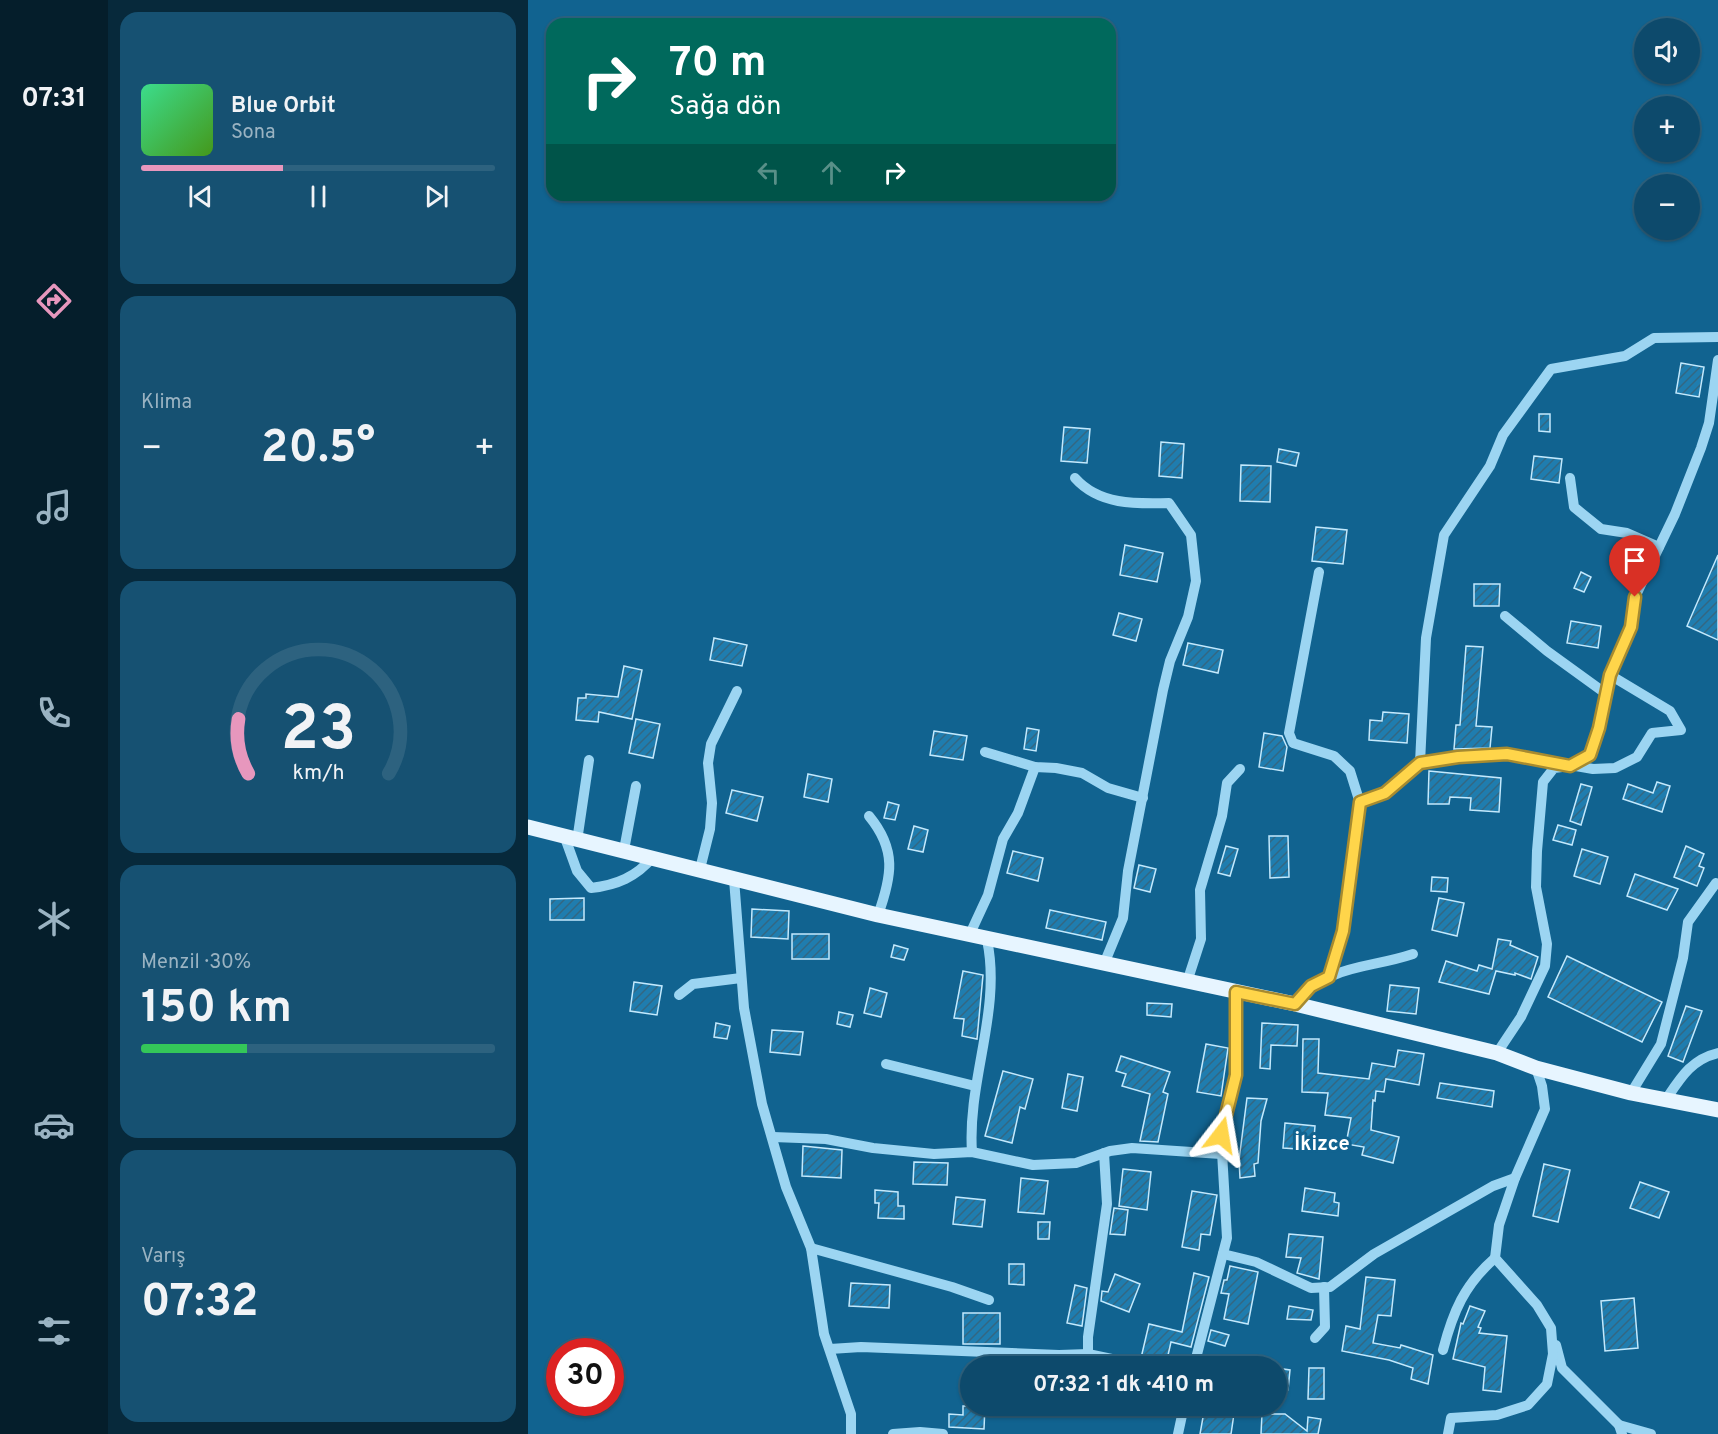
<!DOCTYPE html>
<html lang="tr">
<head>
<meta charset="utf-8">
<style>
  :root { --surface:#0d4a6c; --page:#165172; --text:#f1f3f6; --muted:#9ab3c2; --line:#2d627f; --accent:#e797bd }
  body { margin:0; font-family:Overpass,sans-serif; background:var(--page); color:var(--text); height:100vh; display:flex; flex-direction:column; font-size:22px; white-space:nowrap }
  * { box-sizing:border-box; margin:0 }
  p { font-size:20px; color:var(--muted) }
  .icon { flex:none; width:33px; height:33px; fill:none; stroke:currentColor; stroke-width:2; stroke-linecap:round; stroke-linejoin:round }
  .map { position:relative; flex:1; overflow:hidden }
  .drawer { display:flex; flex-direction:column; gap:12px; padding:12px; background:#07293b; width:420px }
  .drawer>* { flex:none }
  .top-card { position:absolute; left:18px; top:18px; width:570px; height:183px; border-radius:18px; box-shadow:0 2px 4px #0004,0 0 0 2px var(--line); background:#00695c; color:#fff; overflow:hidden }
  .buttons { position:absolute; left:1106px; top:18px; display:grid; gap:12px }
  .buttons a { display:grid; place-items:center; width:66px; height:66px; border-radius:50%; background:var(--surface); box-shadow:0 2px 4px #0004,0 0 0 2px var(--line); font-size:30px }
  .speed { position:absolute; left:18px; top:1338px; display:flex; gap:12px; font-size:30px; font-weight:700; text-align:center }
  .speed>* { display:grid; place-content:center; width:78px; height:78px; border-radius:50%; background:var(--surface); box-shadow:0 2px 4px #0004,0 0 0 2px var(--line); line-height:1 }
  .speed .limit { border:9px solid #d22; background:#fff; color:#111 }
  .pin { position:absolute; display:grid; place-items:center; width:51px; height:51px; color:#fff; margin:-62px -26px; border-radius:50% 50% 50% 0; rotate:-45deg; box-shadow:0 0 6px #0007 }
  .pin .icon { rotate:45deg }
  .me { position:absolute; width:66px; margin:-33px; rotate:14deg; stroke-linejoin:round; filter:drop-shadow(0 0 4px #0008) }
  .turn { display:flex; align-items:center; gap:21px; height:126px; padding:0 24px; font-size:27px }
  .turn .icon { width:78px; height:78px; stroke-width:2.5 }
  .turn b { display:block; font-size:42px; line-height:51px }
  .lanes { display:flex; align-items:center; height:57px; padding:0 24px; background:#0003; justify-content:center; gap:30px; direction:ltr }
  .lanes .off { opacity:.35 }
  .big { font-size:45px; font-weight:700; line-height:1.1 }
  .drawer .tile { flex:1; display:flex; flex-direction:column; justify-content:center; gap:9px; min-width:0; padding:0 21px; border-radius:18px; background:var(--page) }
  .drawer .dial { align-items:center; gap:0 }
  .dial svg { height:156px; overflow:visible; fill:none; stroke:var(--line); stroke-width:7; stroke-linecap:round; text-anchor:middle }
  .dial text { fill:var(--text); stroke:none }
  .song { display:flex; align-items:center; gap:18px }
  .cover { width:72px; height:72px; border-radius:9px; background:linear-gradient(135deg,hsl(150 70% 55%),hsl(100 70% 35%)) }
  .played { height:6px; border-radius:3px; background:linear-gradient(90deg,var(--accent) 40%,var(--line) 40%) }
  .keys { display:flex; justify-content:space-around; direction:ltr }
  .heat { display:flex; justify-content:space-between; align-items:center; font-size:33px; direction:ltr }
  .charge { height:9px; border-radius:4px; background:linear-gradient(90deg,#34c759 30%,var(--line) 0) }
  .trip { position:absolute; left:432px; top:1356px; width:327px; height:60px; border-radius:30px; background:var(--surface); box-shadow:0 2px 4px #0004,0 0 0 2px var(--line); font-weight:700; line-height:60px; text-align:center }
  main { display:flex; flex:1; min-height:0 }
  .dock { display:flex; flex-direction:column; width:108px; justify-content:space-around; align-items:center; background:#051e2b; color:var(--muted) }
  .dock .icon { width:42px; height:42px }
  .dock .current { color:var(--accent) }
  .dock b { font-size:27px; color:var(--text) }
  .map>svg:first-child { display:block }
  .building { fill:url(#building-hatch); stroke:#c3e9fd; stroke-width:1.5 }
  .lines { fill:none; stroke-linecap:round; stroke-linejoin:round }
  .minor { stroke:#9cd5f2; stroke-width:10 }
  .major { stroke:#e7f5ff; stroke-width:15 }
  .route-casing { stroke:#a68a30; stroke-width:15 }
  .route { stroke:#ffd54a; stroke-width:10 }
  .labels { text-anchor:middle; stroke-width:6; stroke-linejoin:round; paint-order:stroke }
  .quarter-label { font-size:20px; font-weight:bold; fill:#fff; stroke:#116390 }
</style>
</head>
<body>
<main>
<nav class="dock">
<b>07:31</b>
<svg class="icon current" aria-label="directions" viewBox="0 0 24 24"><path d="M12 3l9 9-9 9-9-9zM9 14v-3h6M13 9l2 2-2 2"/></svg>
<svg class="icon" aria-label="music" viewBox="0 0 24 24"><path d="M9 18V5l10-2v13"/><circle cx="6" cy="18" r="3"/><circle cx="16" cy="16" r="3"/></svg>
<svg class="icon" aria-label="phone" viewBox="0 0 24 24"><path d="M5 4h4l2 5-3 2q2 4 5 5l2-3 5 2v4C11 20 4 13 5 4z"/></svg>
<svg class="icon" aria-label="climate" viewBox="0 0 24 24"><path d="M12 3v18M4 7l16 10M4 17L20 7"/></svg>
<svg class="icon" aria-label="car" viewBox="0 0 24 24"><path d="M5 17H2v-5l4-1 3-4h7l3 4 3 1v5h-3M9 17h6M6 11h13"/><circle cx="7" cy="17" r="2"/><circle cx="17" cy="17" r="2"/></svg>
<svg class="icon" aria-label="filters" viewBox="0 0 24 24"><path d="M4 7h16M4 17h16"/><circle cx="9" cy="7" r="2"/><circle cx="15" cy="17" r="2"/></svg>
</nav>
<section class="drawer">
<div class="tile">
<div class="song"><i class="cover"></i><div><b>Blue Orbit</b><p>Sona</p></div></div>
<div class="played"></div>
<div class="keys"><svg class="icon" aria-label="previous" viewBox="0 0 24 24"><path d="M18 5L8 12l10 7zM5 5v14"/></svg><svg class="icon" aria-label="pause" viewBox="0 0 24 24"><path d="M8 5v14M16 5v14"/></svg><svg class="icon" aria-label="next" viewBox="0 0 24 24"><path d="M6 5l10 7-10 7zM19 5v14"/></svg></div>
</div>
<div class="tile"><p>Klima</p>
<div class="heat"><a>−</a><b class="big">20.5°</b><a>+</a></div>
</div>
<div class="tile dial"><svg viewBox="0 0 100 80">
<path d="M14 69A42 42 0 1 1 86 69"/>
<path d="M14 69A42 42 0 0 1 9 41" stroke="#e797bd"/>
<text x="50" y="56" font-size="32" font-weight="700">23</text>
<text x="50" y="72" font-size="11">km/h</text>
</svg></div>
<div class="tile"><p>Menzil · 30%</p><b class="big">150 km</b><div class="charge"></div></div>
<div class="tile"><p>Varış</p><b class="big">07:32</b></div>
</section>
<div class="map">
<svg width="1190" height="1434" viewBox="0 0 1190 1434">
  <defs>
    <pattern id="building-hatch" width="6" height="6" patternUnits="userSpaceOnUse" patternTransform="scale(1.5)"><rect width="6" height="6" fill="#1f7daf"/><path d="M-1 1l2-2M0 6l6-6M5 7l2-2" fill="none" stroke="#336782"/></pattern>
  </defs>
  <rect width="100%" height="100%" fill="#116390"/>
  <!-- building -->
  <g class="building">
    <polygon points="1153,363 1176,367 1171,397 1148,393"/>
    <polygon points="1011,414 1022,414 1022,432 1011,431"/>
    <polygon points="536,427 562,429 559,463 533,461"/>
    <polygon points="633,442 656,444 654,478 631,476"/>
    <polygon points="751,449 771,453 768,466 749,462"/>
    <polygon points="1006,456 1034,459 1031,483 1003,479"/>
    <polygon points="713,465 743,466 742,502 712,501"/>
    <polygon points="788,527 819,530 815,564 784,561"/>
    <polygon points="597,545 635,553 629,582 592,575"/>
    <polygon points="1190,555 1190,640 1159,626"/>
    <polygon points="1053,572 1063,577 1056,592 1046,588"/>
    <polygon points="946,584 972,584 971,606 946,606"/>
    <polygon points="591,613 614,619 608,641 585,635"/>
    <polygon points="1043,621 1073,626 1070,648 1039,643"/>
    <polygon points="186,638 219,645 214,666 182,660"/>
    <polygon points="660,643 695,650 690,673 655,665"/>
    <polygon points="938,646 955,647 948,726 964,727 962,748 926,749 928,725 932,725"/>
    <polygon points="96,666 114,670 104,719 71,712 70,722 48,720 50,698 58,698 58,694 90,697"/>
    <polygon points="855,712 881,714 879,743 841,740 842,720 854,721"/>
    <polygon points="108,719 132,724 125,758 101,753"/>
    <polygon points="499,728 511,730 508,751 496,749"/>
    <polygon points="406,731 439,736 435,760 402,755"/>
    <polygon points="736,733 754,736 759,747 755,771 731,767"/>
    <polygon points="901,771 973,778 971,812 942,810 943,798 922,797 921,804 900,804"/>
    <polygon points="280,774 304,779 300,802 276,797"/>
    <polygon points="1129,782 1142,786 1134,812 1095,799 1100,784 1125,793"/>
    <polygon points="1053,784 1064,787 1053,825 1042,821"/>
    <polygon points="204,790 235,797 229,821 198,813"/>
    <polygon points="360,802 371,805 367,820 356,818"/>
    <polygon points="1030,825 1048,830 1044,845 1025,840"/>
    <polygon points="386,826 400,830 395,852 380,849"/>
    <polygon points="741,836 760,836 761,877 742,878"/>
    <polygon points="698,846 710,849 702,876 690,873"/>
    <polygon points="1158,846 1176,854 1171,866 1176,868 1169,886 1146,877"/>
    <polygon points="1054,849 1080,857 1072,884 1046,876"/>
    <polygon points="485,851 515,858 510,881 479,873"/>
    <polygon points="611,865 628,869 622,892 606,888"/>
    <polygon points="1107,874 1150,889 1139,910 1099,896"/>
    <polygon points="904,877 920,878 919,892 903,891"/>
    <polygon points="56,898 56,920 22,920 22,899"/>
    <polygon points="911,898 936,903 929,936 904,930"/>
    <polygon points="224,909 261,911 260,939 223,937"/>
    <polygon points="522,910 578,922 574,940 518,928"/>
    <rect x="264" y="934" width="37" height="25"/>
    <polygon points="970,939 983,941 982,945 1010,957 1003,979 987,973 987,975 968,971 961,994 911,982 918,961 949,971 951,965 964,969"/>
    <polygon points="366,945 380,949 376,960 363,957"/>
    <polygon points="1039,956 1134,1002 1114,1042 1020,997"/>
    <polygon points="435,971 455,975 449,1039 434,1036 436,1019 426,1018"/>
    <polygon points="106,982 134,986 129,1015 102,1011"/>
    <polygon points="862,985 891,988 888,1014 859,1011"/>
    <polygon points="342,988 359,993 353,1017 336,1013"/>
    <polygon points="619,1003 644,1004 643,1017 619,1015"/>
    <polygon points="1158,1006 1174,1011 1155,1062 1140,1056"/>
    <polygon points="311,1012 325,1015 322,1027 309,1024"/>
    <polygon points="188,1023 202,1026 199,1039 186,1037"/>
    <polygon points="734,1023 770,1025 769,1046 743,1045 742,1069 732,1068"/>
    <polygon points="244,1030 275,1032 272,1055 242,1052"/>
    <polygon points="775,1039 791,1039 790,1073 841,1079 844,1063 867,1067 870,1050 896,1054 891,1085 858,1079 856,1092 848,1091 847,1101 845,1100 843,1130 871,1137 865,1163 834,1155 836,1147 818,1144 823,1118 797,1115 800,1093 774,1092"/>
    <polygon points="678,1044 700,1048 693,1096 669,1092"/>
    <polygon points="593,1056 642,1072 635,1092 640,1094 630,1142 612,1141 622,1094 594,1086 598,1074 588,1071"/>
    <polygon points="475,1071 505,1079 497,1109 492,1107 484,1143 457,1136"/>
    <polygon points="540,1074 555,1077 549,1111 534,1108"/>
    <polygon points="912,1083 966,1091 964,1107 909,1098"/>
    <polygon points="719,1098 739,1099 733,1121 730,1163 726,1164 727,1176 712,1178 711,1160"/>
    <polygon points="757,1123 787,1126 785,1150 755,1148"/>
    <polygon points="275,1146 314,1150 313,1178 274,1176"/>
    <polygon points="386,1162 420,1163 419,1185 385,1184"/>
    <polygon points="1016,1164 1042,1170 1030,1222 1005,1216"/>
    <polygon points="595,1169 623,1172 619,1210 591,1206"/>
    <polygon points="493,1178 520,1181 516,1214 490,1212"/>
    <polygon points="1112,1182 1141,1192 1131,1218 1102,1208"/>
    <polygon points="777,1188 807,1193 806,1202 811,1203 810,1216 774,1211"/>
    <polygon points="347,1190 370,1192 370,1206 376,1206 376,1219 350,1218 351,1203 347,1203"/>
    <polygon points="664,1191 689,1195 682,1235 673,1234 671,1250 654,1247"/>
    <polygon points="428,1197 457,1200 454,1227 425,1224"/>
    <polygon points="586,1208 600,1210 597,1235 582,1234"/>
    <polygon points="510,1222 522,1222 521,1239 510,1239"/>
    <polygon points="761,1234 795,1237 791,1279 769,1273 773,1258 758,1257"/>
    <polygon points="481,1264 496,1264 496,1285 481,1284"/>
    <polygon points="702,1266 730,1272 720,1324 696,1319 701,1294 693,1293 696,1280 699,1280"/>
    <polygon points="666,1273 681,1277 663,1347 643,1342 638,1364 613,1358 621,1324 654,1332"/>
    <polygon points="587,1274 612,1284 601,1312 573,1301 574,1291 580,1292"/>
    <polygon points="838,1277 867,1280 863,1316 850,1315 845,1343 872,1348 873,1345 905,1355 900,1384 883,1379 885,1368 861,1360 814,1351 818,1326 832,1329"/>
    <polygon points="323,1283 362,1285 361,1308 321,1306"/>
    <polygon points="547,1285 559,1288 554,1326 539,1323"/>
    <polygon points="1106,1298 1110,1348 1077,1351 1073,1301"/>
    <polygon points="761,1306 785,1310 783,1320 759,1319"/>
    <polygon points="942,1306 957,1311 950,1327 953,1328 951,1333 979,1336 973,1392 955,1390 957,1367 925,1359 933,1323 935,1324"/>
    <rect x="435" y="1313" width="37" height="31"/>
    <polygon points="683,1330 701,1335 697,1346 680,1341"/>
    <polygon points="748,1368 762,1370 760,1390 748,1389"/>
    <polygon points="781,1368 796,1368 796,1399 780,1399"/>
    <polygon points="435,1406 457,1406 456,1429 421,1427 421,1414 435,1415"/>
    <polygon points="677,1406 707,1407 703,1434 672,1434"/>
    <polygon points="734,1414 757,1414 779,1431 780,1417 793,1419 790,1434 733,1434"/>
  </g>
  <g class="lines">
    <!-- minor -->
    <g class="minor">
      <path d="M547 478C571 505 607 504 641 503L663 535 668 581 660 617 642 661 635 690 600 871 595 918 576 964"/>
      <polyline points="1042,478 1046,507 1073,529 1099,533 1131,547"/>
      <polyline points="791,572 761,733 765,743 806,756 822,771 832,803 815,931 801,977"/>
      <polyline points="977,616 1019,651 1077,693"/>
      <polyline points="457,752 507,767 528,768 554,773 580,788 615,798"/>
      <polyline points="892,763 898,638 916,535 962,466 975,435 1023,369 1097,356 1126,338 1190,337"/>
      <polyline points="832,803 857,793 892,763 930,757 979,754 1065,769 1087,768 1109,757 1124,733 1153,730 1142,711 1082,675"/>
      <path d="M341 816C369 850 364 876 350 915"/>
      <path d="M36 835 49 871 63 888C89 885 108 877 125 857"/>
      <polyline points="49,841 61,760"/>
      <polyline points="96,850 108,786"/>
      <polyline points="172,869 182,829 184,803 180,763 183,744 209,691"/>
      <polyline points="206,879 216,1008 234,1104 258,1187 283,1248 296,1334 323,1414 323,1434"/>
      <polyline points="441,936 460,895 475,839 490,813 507,767"/>
      <polyline points="659,982 673,939 672,890 694,816 699,783 712,769"/>
      <polyline points="151,995 165,984 213,978"/>
      <path d="M767 1004C805 962 837 970 885 954"/>
      <polyline points="969,1053 993,1017 1017,966 1019,944 1008,887 1009,851 1015,782 1026,768 1042,766 1062,755 1071,728 1082,675 1103,627 1107,597 1147,514 1173,448 1181,423 1190,360"/>
      <polyline points="358,1064 447,1086"/>
      <polyline points="1103,1093 1133,1044 1155,958 1160,922 1188,883"/>
      <path d="M1139 1098C1153 1077 1164 1059 1190 1053"/>
      <polyline points="245,1137 298,1139 345,1148 406,1154 444,1152 505,1165 548,1163 582,1151 604,1148 693,1154"/>
      <path d="M444 1152C439 1081 474 1010 459 940"/>
      <polyline points="283,1248 424,1287 461,1300"/>
      <polyline points="695,1254 728,1262 783,1288 802,1287 846,1254 965,1186 987,1178"/>
      <polyline points="787,1338 797,1327 796,1287"/>
      <polyline points="1028,1345 1034,1368 1091,1425 1094,1434"/>
      <polyline points="302,1349 333,1347 531,1355 560,1354 617,1366"/>
      <path d="M915 1350C925 1312 936 1285 967 1258"/>
      <polyline points="560,1354 560,1337 579,1204 576,1153"/>
      <polyline points="666,1366 699,1238 693,1135 708,1075 708,992"/>
      <polyline points="1091,1425 1123,1434"/>
      <polyline points="365,1434 392,1432 415,1434"/>
      <polyline points="650,1434 656,1406"/>
      <polyline points="920,1434 923,1418 969,1415 1000,1405 1019,1384 1025,1354 1023,1328 1009,1305 967,1258 971,1225 987,1178 1017,1109 1014,1086 1008,1068"/>
    </g>
    <!-- major -->
    <polyline class="major" points="0,827 350,915 767,1004 969,1053 1008,1068 1103,1093 1190,1110"/>
  </g>
  <g class="lines">
    <defs>
      <polyline id="route" points="693,1135 708,1075 708,992 767,1004 783,986 801,977 815,931 832,802 857,793 892,763 930,757 979,754 1042,766 1062,755 1071,728 1082,675 1103,627 1107,597"/>
    </defs>
    <!-- route casing -->
    <use href="#route" class="route-casing"/>
    <!-- route -->
    <use href="#route" class="route"/>
  </g>
  <g class="labels">
    <!-- quarter labels -->
    <g class="quarter-label">
      <text x="794" y="1150">İkizce</text>
    </g>
  </g>
</svg>
<div class="buttons">
<a><svg class="icon" aria-label="sound" viewBox="0 0 24 24"><path d="M4 9h4l5-4v14l-5-4H4zM17 9q2 3 0 6"/></svg></a>
<a>+</a>
<a>−</a>
</div>
<div class="speed"><div class="limit">30</div></div>
<div class="pin" style="left:1107px;top:597px;background:#d93025"><svg class="icon" aria-label="arrive" viewBox="0 0 24 24"><path d="M6 21V4h12l-3 4 3 4H6"/></svg></div>
<svg class="me" style="left:693px;top:1135px" viewBox="-20 -20 40 40"><path d="M0-17L14 15 0 8-14 15z" fill="#ffd54a" stroke="#fff" stroke-width="4"/></svg>
<div class="trip">07:32 · 1 dk · 410 m</div>
<div class="top-card">
<div class="turn"><svg class="icon" aria-label="right" viewBox="0 0 24 24"><path d="M7 20v-9h11M14 6l5 5-5 5"/></svg><div><b>70 m</b>Sağa dön</div></div>
<div class="lanes"><svg class="icon off" aria-label="left" viewBox="0 0 24 24"><path d="M17 20v-9H6M10 6l-5 5 5 5"/></svg><svg class="icon off" aria-label="ahead" viewBox="0 0 24 24"><path d="M12 20V5M6 11l6-6 6 6"/></svg><svg class="icon" aria-label="right" viewBox="0 0 24 24"><path d="M7 20v-9h11M14 6l5 5-5 5"/></svg></div>
</div>
</div>
</main>
</body>
</html>
